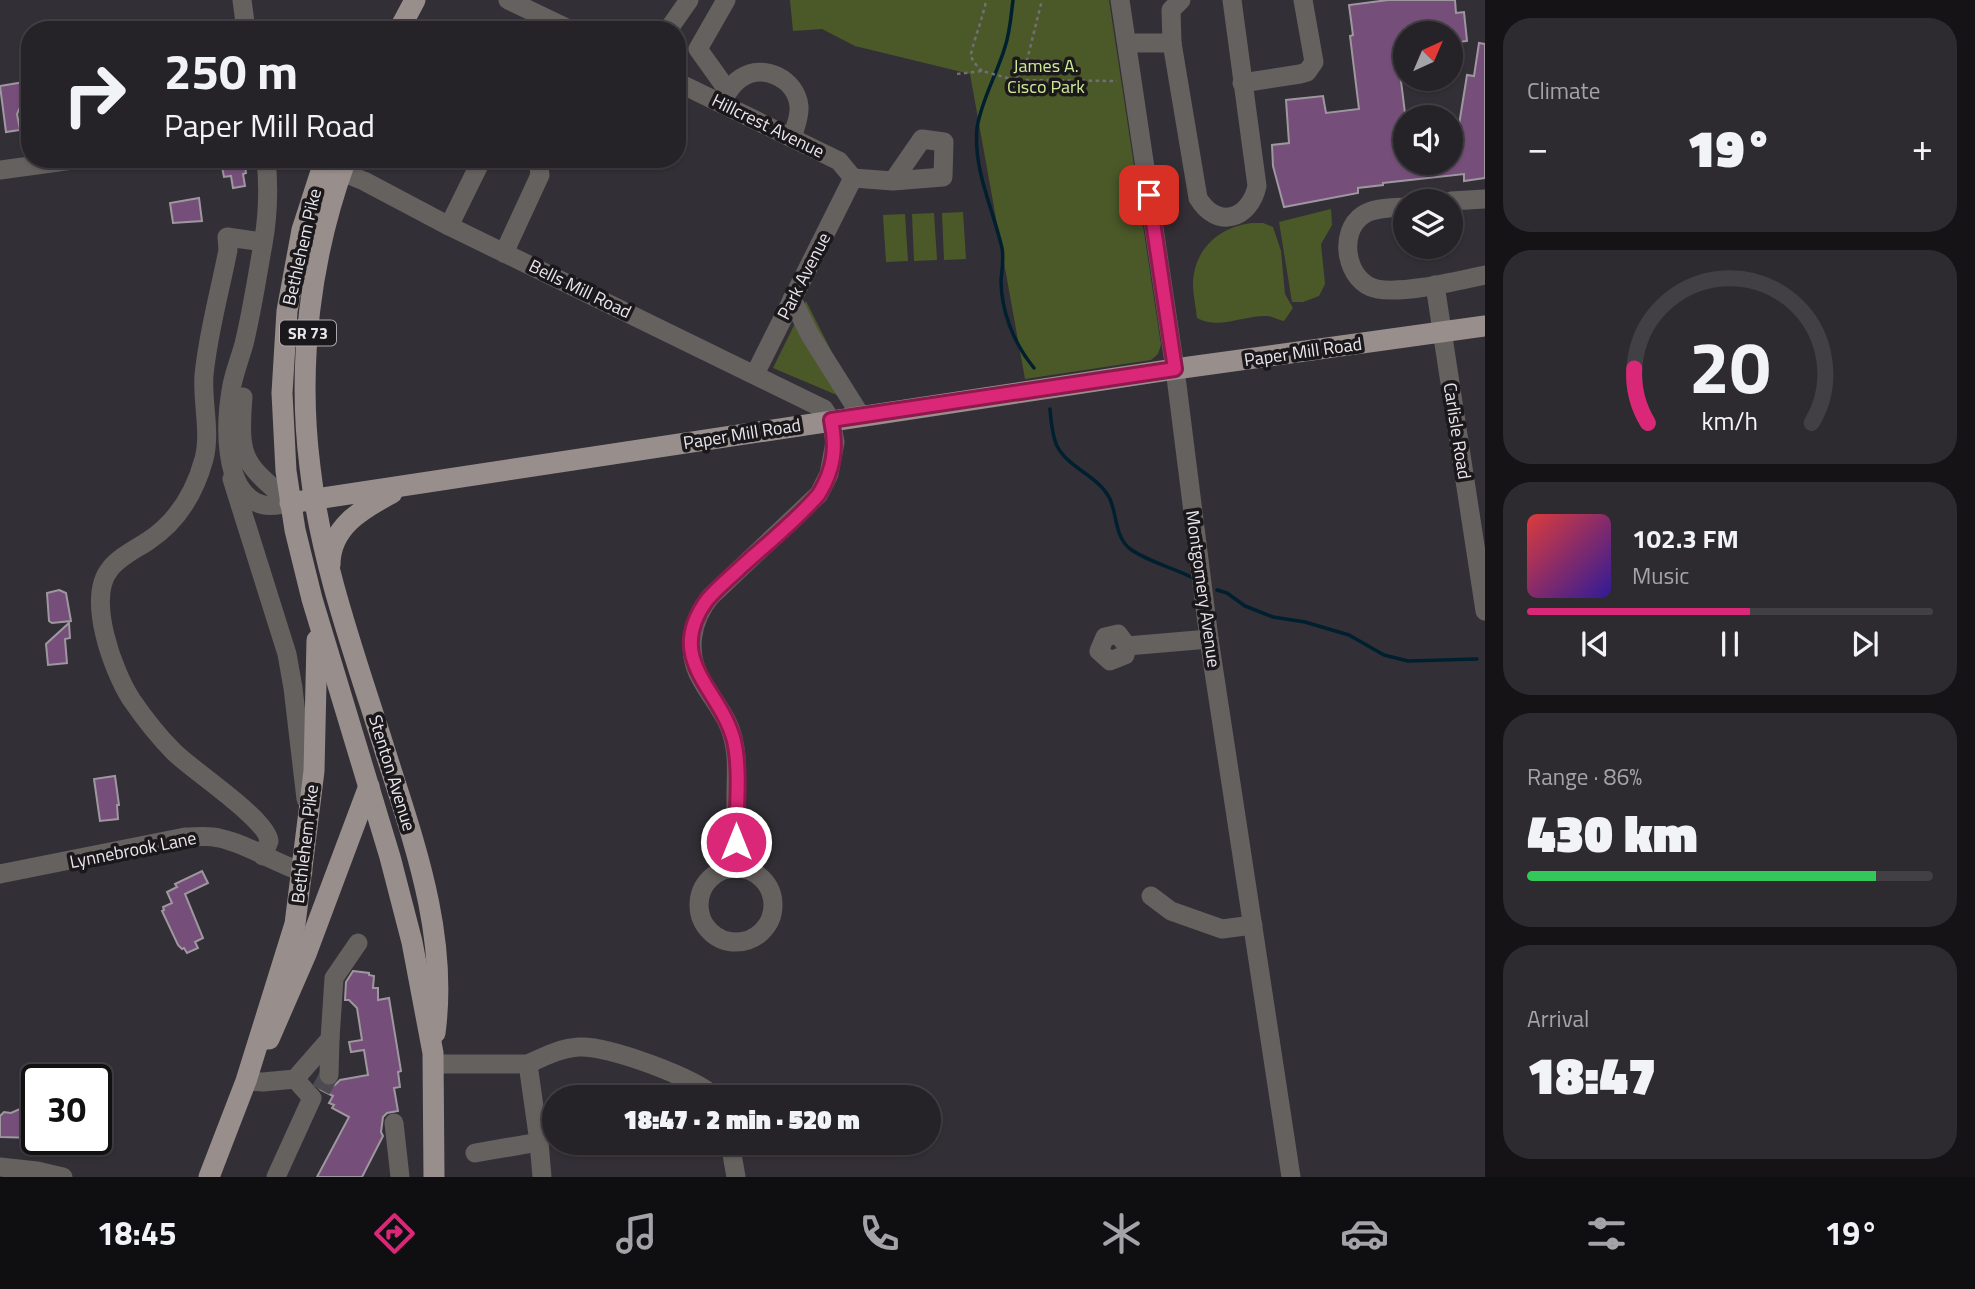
<!DOCTYPE html>
<html lang="en">
<head>
<meta charset="utf-8">
<style>
  :root { --surface:#262328; --page:#2e2b30; --text:#f1f3f6; --muted:#a4a4a8; --line:#424045; --accent:#db2777 }
  body { margin:0; font-family:"Titillium Web",sans-serif; background:var(--page); color:var(--text); height:100vh; display:flex; flex-direction:column; font-size:26px; white-space:nowrap }
  * { box-sizing:border-box; margin:0 }
  p { font-size:23px; color:var(--muted) }
  .icon { flex:none; width:38px; height:38px; fill:none; stroke:currentColor; stroke-width:2; stroke-linecap:round; stroke-linejoin:round }
  .map { position:relative; flex:1; overflow:hidden }
  .sheet { display:flex; flex-direction:column; gap:18px; padding:18px; background:#151316; width:490px }
  .sheet>* { flex:none }
  .guide { position:absolute; left:21px; top:21px; width:665px; height:147px; border-radius:28px; box-shadow:0 2px 5px #0004,0 0 0 2px var(--line); background:#262328; color:var(--text); overflow:hidden }
  .needle { width:46px; rotate:44deg }
  .controls { position:absolute; left:1393px; top:21px; display:grid; gap:14px }
  .controls a { display:grid; place-items:center; width:70px; height:70px; border-radius:50%; background:var(--surface); box-shadow:0 2px 5px #0004,0 0 0 2px var(--line); font-size:35px }
  .speed { position:absolute; left:21px; top:1064px; display:flex; gap:14px; font-size:35px; font-weight:700; text-align:center }
  .speed>* { display:grid; place-content:center; width:91px; height:91px; border-radius:50%; background:var(--surface); box-shadow:0 2px 5px #0004,0 0 0 2px var(--line); line-height:1 }
  .speed .limit { border:4px solid #111; border-radius:10px; background:#fff; color:#111 }
  .pin { position:absolute; display:grid; place-items:center; width:60px; height:60px; color:#fff; margin:-30px; border-radius:14px; box-shadow:0 4px 10px #0006 }
  .me { position:absolute; width:77px; margin:-38px; rotate:0deg; stroke-linejoin:round; filter:drop-shadow(0 0 5px #0008) }
  .turn { display:flex; align-items:center; gap:24px; height:147px; padding:0 28px; font-size:32px }
  .turn .icon { width:91px; height:91px; stroke-width:2.5 }
  .turn b { display:block; font-size:49px; line-height:60px }
  .big { font-size:52px; font-weight:800; line-height:1.1 }
  .sheet .tile { flex:1; display:flex; flex-direction:column; justify-content:center; gap:10px; min-width:0; padding:0 24px; border-radius:28px; background:var(--page) }
  .sheet .dial { align-items:center; gap:0 }
  .dial svg { height:182px; overflow:visible; fill:none; stroke:var(--line); stroke-width:7; stroke-linecap:round; text-anchor:middle }
  .dial text { fill:var(--text); stroke:none }
  .song { display:flex; align-items:center; gap:21px }
  .cover { width:84px; height:84px; border-radius:10px; background:linear-gradient(135deg,hsl(0 70% 55%),hsl(250 70% 35%)) }
  .played { height:7px; border-radius:4px; background:linear-gradient(90deg,var(--accent) 55%,var(--line) 55%) }
  .keys { display:flex; justify-content:space-around; direction:ltr }
  .heat { display:flex; justify-content:space-between; align-items:center; font-size:38px; direction:ltr }
  .charge { height:10px; border-radius:5px; background:linear-gradient(90deg,#34c759 86%,var(--line) 0) }
  .trip { position:absolute; left:542px; top:1085px; width:399px; height:70px; border-radius:35px; background:var(--surface); box-shadow:0 2px 5px #0004,0 0 0 2px var(--line); font-weight:800; line-height:70px; text-align:center }
  .menu { display:flex; height:112px; justify-content:space-around; align-items:center; background:#0f0e10; color:var(--muted) }
  .menu .icon { width:49px; height:49px }
  .menu .active { color:var(--accent) }
  .menu b { font-size:32px; color:var(--text) }
  main { display:flex; flex:1; min-height:0 }
  .map>svg:first-child { display:block }
  .green { fill:#4b5929 }
  .lines { fill:none; stroke-linecap:round; stroke-linejoin:round }
  .stream { stroke:#00202f; stroke-width:3.5 }
  .building { fill:#754f79; stroke:#9e979f; stroke-width:2 }
  .minor-tunnel { stroke:#4e4a51; stroke-width:19; stroke-dasharray:19 10; stroke-linecap:butt }
  .path { stroke:#726e74; stroke-width:2.5; stroke-dasharray:3.5 3.5; stroke-linecap:butt }
  .minor { stroke:#65615f; stroke-width:19 }
  .major { stroke:#988f8c; stroke-width:21 }
  .route-casing { stroke:#8e194d; stroke-width:18 }
  .route { stroke:#db2777; stroke-width:12 }
  .labels { text-anchor:middle; stroke-width:7; stroke-linejoin:round; paint-order:stroke }
  .shield { fill:#1a181b; stroke:#aba8ad; stroke-width:2 }
  .shield-label { font-size:16px; font-weight:bold; fill:#e9e6eb }
  .park-label { font-size:18px; fill:#cfea97; stroke:#1a181b }
  .street-label { font-size:18px; fill:#e9e6eb; stroke:#1a181b }
</style>
</head>
<body>
<main>
<div class="map">
<svg width="1485" height="1177" viewBox="0 0 1485 1177">
  <rect width="100%" height="100%" fill="#332f36"/>
  <!-- green -->
  <g class="green">
    <polygon points="790,0 1109,0 1161,345 1158,354 1151,360 1025,379 970,74 855,46 822,29 793,31"/>
    <polygon points="1331,209 1332,225 1321,244 1325,284 1319,296 1303,302 1292,302 1279,222"/>
    <polygon points="963,212 966,259 944,260 942,213"/>
    <polygon points="934,213 937,260 914,261 912,214"/>
    <polygon points="905,214 908,261 886,262 883,215"/>
    <path d="M1253 223H1263L1273 227 1281 251 1285 294 1293 308 1284 321C1279 320 1272 316 1267 316 1244 315 1219 330 1197 318 1196 307 1193 296 1193 285 1193 250 1219 226 1253 223Z"/>
    <polygon points="806,301 858,404 773,368"/>
  </g>
  <g class="lines">
    <!-- stream -->
    <g class="stream">
      <path d="M1013 0C1011 16 1010 32 1005 47 997 74 981 101 977 128 973 169 993 209 1002 248 1004 259 1002 269 1001 280 1001 311 1014 344 1034 368"/>
      <path d="M1050 409C1051 421 1052 435 1057 446 1069 469 1098 475 1110 499 1117 515 1115 536 1129 548 1147 562 1173 567 1193 578"/>
      <polyline points="1217,590 1227,593 1245,606 1273,617 1305,622 1349,635 1384,655 1408,661 1477,659"/>
    </g>
  </g>
  <!-- building -->
  <g class="building">
    <polygon points="1388,0 1455,0 1456,13 1464,12 1467,41 1451,43 1451,33 1405,33 1405,48 1397,49 1405,113 1405,163 1451,163 1451,132 1458,131 1467,75 1474,76 1479,43 1485,44 1485,178 1464,181 1464,174 1383,183 1383,185 1358,188 1358,193 1284,207 1273,166 1272,145 1289,143 1286,100 1323,96 1326,113 1359,109 1350,36 1353,35 1349,5"/>
    <polygon points="30,81 30,104 21,105 17,114 20,130 6,132 0,86"/>
    <polygon points="237,159 244,159 246,173 243,174 245,186 233,188 231,176 224,177 221,162"/>
    <polygon points="199,198 202,221 173,223 170,203"/>
    <polygon points="59,590 66,593 71,621 52,623 49,621 47,593"/>
    <polygon points="69,623 70,638 65,639 67,663 48,665 46,644"/>
    <polygon points="115,776 119,805 117,805 118,819 100,821 94,779"/>
    <polygon points="202,871 208,883 185,894 203,938 195,942 198,948 187,953 184,948 182,949 178,945 162,911 164,910 163,907 172,903 167,892 177,887 175,884"/>
    <polygon points="353,971 369,973 369,975 374,976 373,988 378,988 378,1000 389,998 401,1071 398,1072 400,1087 394,1088 398,1111 387,1113 383,1117 381,1132 383,1136 362,1177 317,1177 349,1117 332,1108 334,1105 329,1103 333,1096 321,1090 315,1084 318,1079 322,1085 329,1087 335,1085 340,1080 368,1075 364,1050 351,1052 349,1042 362,1040 357,1008 349,1000 345,1000 346,982"/>
    <polygon points="22,1108 37,1112 35,1138 0,1137 0,1116 4,1112 11,1113"/>
  </g>
  <g class="lines">
    <!-- minor-tunnel -->
    <polyline class="minor-tunnel" points="321,1090 329,1075"/>
    <!-- path -->
    <g class="path">
      <path d="M982 71C978 67 973 62 971 56 970 51 985 12 986 0"/>
      <polyline points="957,74 982,71 1015,80 1117,81"/>
      <polyline points="1016,79 1026,64 1042,0"/>
    </g>
    <!-- minor -->
    <g class="minor">
      <polyline points="242,0 246,30"/>
      <polyline points="508,0 571,30"/>
      <polyline points="726,0 698,49 728,91"/>
      <polyline points="1120,0 1175,369 1209,639 1291,1177"/>
      <polyline points="668,30 689,0"/>
      <path d="M1127 43H1172L1198 198C1217 230 1250 219 1257 186L1232 0"/>
      <polyline points="1172,43 1171,10 1181,0"/>
      <polyline points="677,82 839,161 853,178"/>
      <polyline points="1242,83 1300,74 1307,72 1314,62 1303,0"/>
      <path d="M721 103C727 94 731 84 741 78 764 63 796 79 799 106 800 117 795 127 792 138"/>
      <path d="M266 159C269 188 268 216 263 244 257 277 252 311 244 344 240 358 235 371 232 385 226 417 220 495 264 505 272 507 282 504 290 503"/>
      <path d="M329 167 364 181 449 226 824 409 831 420 835 442 829 474 819 494 711 596C691 620 685 653 702 681 714 702 730 719 734 743 738 759 736 776 736 792 736 817 736 842 736 867"/>
      <polyline points="0,170 80,159"/>
      <polyline points="853,178 893,181 943,177 944,142 922,139 893,181"/>
      <polyline points="1451,201 1485,199"/>
      <path d="M1405 207C1392 208 1374 207 1363 215 1337 232 1346 283 1377 289 1405 294 1456 281 1485 275"/>
      <polyline points="449,226 479,165 484,159"/>
      <polyline points="504,253 540,175 538,159"/>
      <polyline points="1435,285 1485,611"/>
      <polyline points="792,299 810,335 861,416"/>
      <polyline points="755,374 853,178"/>
      <path d="M243 397C238 462 244 462 290 503"/>
      <polyline points="232,479 287,654 293,688 306,799"/>
      <polyline points="1127,646 1125,655 1110,661 1099,651 1105,637 1118,634 1127,646 1209,639"/>
      <path d="M263 856 269 841C267 819 193 771 174 752 158 736 144 718 131 699 113 671 86 598 110 569 119 557 136 549 148 541 177 522 195 492 204 459 211 432 202 403 204 375 208 333 220 291 228 250L227 237 263 242"/>
      <circle cx="736" cy="905" r="37"/>
      <path d="M0 874 185 837C196 837 208 835 219 838 248 844 274 863 303 872"/>
      <polyline points="1151,896 1171,911 1222,929 1253,925"/>
      <polyline points="433,1064 528,1064 539,1142 475,1153"/>
      <path d="M528 1064C545 1056 561 1048 579 1047 607 1045 696 1078 715 1097"/>
      <polyline points="329,1075 330,1039"/>
      <polyline points="246,1081 263,1082 295,1079 330,1039 334,978 358,943"/>
      <polyline points="394,1123 400,1177"/>
      <polyline points="539,1142 542,1177"/>
      <polyline points="730,1143 736,1177"/>
      <polyline points="0,1167 37,1171 63,1177"/>
      <polyline points="276,1177 312,1098 295,1079"/>
    </g>
    <!-- major -->
    <g class="major">
      <polyline points="399,30 415,0"/>
      <polyline points="325,159 302,230 287,311 282,393 286,471 295,530 312,599 390,857 412,942 433,1053 434,1177"/>
      <path d="M346 159C310 256 297 365 310 467 321 565 357 661 386 754 415 845 448 936 435 1033"/>
      <polyline points="290,503 1175,369 1485,326"/>
      <path d="M330 565C330 527 362 509 392 493"/>
      <polyline points="269,1039 306,954 369,786"/>
      <polyline points="209,1177 246,1081 295,924 314,771 317,640"/>
    </g>
  </g>
  <g class="lines">
    <defs>
      <path id="route" d="M736 842C736 812 741 771 734 741 721 689 663 660 707 600 716 589 727 580 738 570 765 545 795 522 819 494 834 469 837 448 831 420L1175 369 1149 195"/>
    </defs>
    <!-- route casing -->
    <use href="#route" class="route-casing"/>
    <!-- route -->
    <use href="#route" class="route"/>
  </g>
  <g class="labels">
    <!-- shield labels -->
    <rect class="shield" x="280" y="320.5" width="56" height="25" rx="5"/>
    <g class="shield-label">
      <text x="308" y="339">SR 73</text>
    </g>
    <!-- park labels -->
    <g class="park-label">
      <text x="1046" y="72">James A.<tspan x="1046" dy="21">Cisco Park</tspan></text>
    </g>
    <!-- street labels -->
    <g class="street-label">
      <text transform="translate(768 126) rotate(26)" y="6">Hillcrest Avenue</text>
      <text transform="translate(302 247) rotate(-77)" y="6">Bethlehem Pike</text>
      <text transform="translate(804 276) rotate(-63)" y="6">Park Avenue</text>
      <text transform="translate(580 289) rotate(26)" y="6">Bells Mill Road</text>
      <text transform="translate(1303 352) rotate(-8)" y="6">Paper Mill Road</text>
      <text transform="translate(1457 431) rotate(81)" y="6">Carlisle Road</text>
      <text transform="translate(742 434) rotate(-9)" y="6">Paper Mill Road</text>
      <text transform="translate(1203 589) rotate(82)" y="6">Montgomery Avenue</text>
      <text transform="translate(392 773) rotate(73)" y="6">Stenton Avenue</text>
      <text transform="translate(305 844) rotate(-83)" y="6">Bethlehem Pike</text>
      <text transform="translate(133 850) rotate(-11)" y="6">Lynnebrook Lane</text>
    </g>
  </g>
</svg>
<div class="controls">
<a><svg class="needle" viewBox="-14 -14 28 28"><path d="M0-13l5 13h-10z" fill="#e53935"/><path d="M0 13l5-13h-10z" fill="#a4a4a8"/></svg></a>
<a><svg class="icon" aria-label="sound" viewBox="0 0 24 24"><path d="M4 9h4l5-4v14l-5-4H4zM17 9q2 3 0 6"/></svg></a>
<a><svg class="icon" aria-label="layers" viewBox="0 0 24 24"><path d="M12 4l9 5-9 5-9-5zM3 14l9 5 9-5"/></svg></a>
</div>
<div class="speed"><div class="limit">30</div></div>
<div class="pin" style="left:1149px;top:195px;background:#d93025"><svg class="icon" aria-label="arrive" viewBox="0 0 24 24"><path d="M6 21V4h12l-3 4 3 4H6"/></svg></div>
<svg class="me" style="left:736px;top:842px" viewBox="-20 -20 40 40"><circle r="17" fill="#db2777" stroke="#fff" stroke-width="3"/><path d="M0-11L8 9 0 5-8 9z" fill="#fff"/></svg>
<div class="trip">18:47 · 2 min · 520 m</div>
<div class="guide">
<div class="turn"><svg class="icon" aria-label="right" viewBox="0 0 24 24"><path d="M7 20v-9h11M14 6l5 5-5 5"/></svg><div><b>250 m</b>Paper Mill Road</div></div>
</div>
</div>
<section class="sheet">
<div class="tile"><p>Climate</p>
<div class="heat"><a>−</a><b class="big">19°</b><a>+</a></div>
</div>
<div class="tile dial"><svg viewBox="0 0 100 80">
<path d="M14 69A42 42 0 1 1 86 69"/>
<path d="M14 69A42 42 0 0 1 8 45" stroke="#db2777"/>
<text x="50" y="56" font-size="32" font-weight="700">20</text>
<text x="50" y="72" font-size="11">km/h</text>
</svg></div>
<div class="tile">
<div class="song"><i class="cover"></i><div><b>102.3 FM</b><p>Music</p></div></div>
<div class="played"></div>
<div class="keys"><svg class="icon" aria-label="previous" viewBox="0 0 24 24"><path d="M18 5L8 12l10 7zM5 5v14"/></svg><svg class="icon" aria-label="pause" viewBox="0 0 24 24"><path d="M8 5v14M16 5v14"/></svg><svg class="icon" aria-label="next" viewBox="0 0 24 24"><path d="M6 5l10 7-10 7zM19 5v14"/></svg></div>
</div>
<div class="tile"><p>Range · 86%</p><b class="big">430 km</b><div class="charge"></div></div>
<div class="tile"><p>Arrival</p><b class="big">18:47</b></div>
</section>
</main>
<nav class="menu">
<b>18:45</b>
<svg class="icon active" aria-label="directions" viewBox="0 0 24 24"><path d="M12 3l9 9-9 9-9-9zM9 14v-3h6M13 9l2 2-2 2"/></svg>
<svg class="icon" aria-label="music" viewBox="0 0 24 24"><path d="M9 18V5l10-2v13"/><circle cx="6" cy="18" r="3"/><circle cx="16" cy="16" r="3"/></svg>
<svg class="icon" aria-label="phone" viewBox="0 0 24 24"><path d="M5 4h4l2 5-3 2q2 4 5 5l2-3 5 2v4C11 20 4 13 5 4z"/></svg>
<svg class="icon" aria-label="climate" viewBox="0 0 24 24"><path d="M12 3v18M4 7l16 10M4 17L20 7"/></svg>
<svg class="icon" aria-label="car" viewBox="0 0 24 24"><path d="M5 17H2v-5l4-1 3-4h7l3 4 3 1v5h-3M9 17h6M6 11h13"/><circle cx="7" cy="17" r="2"/><circle cx="17" cy="17" r="2"/></svg>
<svg class="icon" aria-label="filters" viewBox="0 0 24 24"><path d="M4 7h16M4 17h16"/><circle cx="9" cy="7" r="2"/><circle cx="15" cy="17" r="2"/></svg>
<b>19°</b>
</nav>
</body>
</html>
